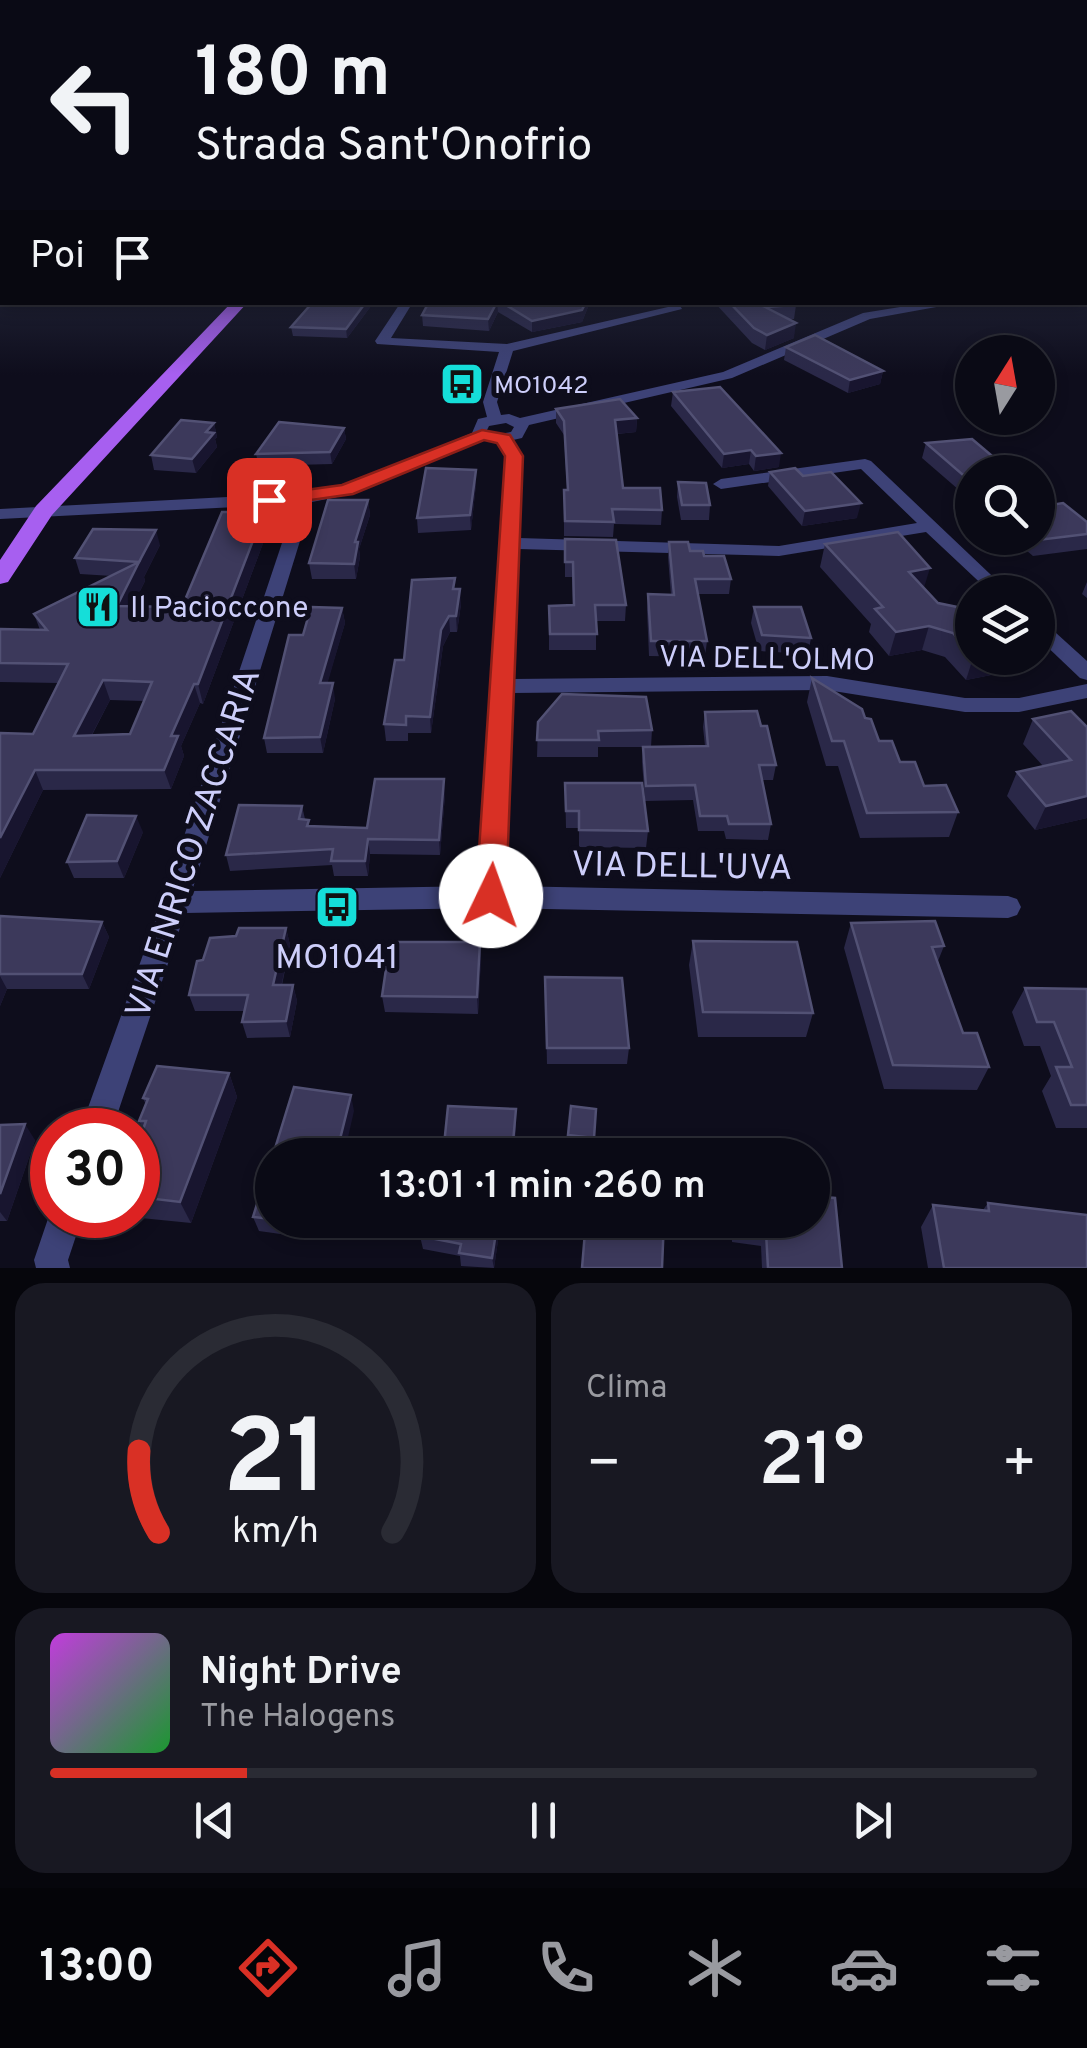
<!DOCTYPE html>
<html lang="it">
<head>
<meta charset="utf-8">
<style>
  :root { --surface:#0a0a15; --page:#181822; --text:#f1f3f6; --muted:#999aa0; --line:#2a2b34; --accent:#d93025 }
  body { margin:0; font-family:Overpass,sans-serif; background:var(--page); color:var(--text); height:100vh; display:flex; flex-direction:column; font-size:38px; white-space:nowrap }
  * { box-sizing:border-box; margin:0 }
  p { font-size:32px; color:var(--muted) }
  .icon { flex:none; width:55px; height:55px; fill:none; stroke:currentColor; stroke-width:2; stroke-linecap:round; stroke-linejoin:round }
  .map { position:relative; height:1268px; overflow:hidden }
  .side { display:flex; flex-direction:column; gap:15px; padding:15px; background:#06060c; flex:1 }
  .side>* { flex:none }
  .hud { position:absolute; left:0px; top:0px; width:1088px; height:305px; box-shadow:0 5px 15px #0003,0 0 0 2px var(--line); background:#0a0a15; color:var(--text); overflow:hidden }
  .needle { width:65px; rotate:11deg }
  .tools { position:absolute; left:955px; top:335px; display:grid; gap:20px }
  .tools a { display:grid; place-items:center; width:100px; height:100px; border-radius:50%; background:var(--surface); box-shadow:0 5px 15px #0003,0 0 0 2px var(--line); font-size:50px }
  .speed { position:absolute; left:30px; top:1108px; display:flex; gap:20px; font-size:50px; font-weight:700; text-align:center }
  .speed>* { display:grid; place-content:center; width:130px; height:130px; border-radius:50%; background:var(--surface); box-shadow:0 5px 15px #0003,0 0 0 2px var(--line); line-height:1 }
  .speed .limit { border:15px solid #d22; background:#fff; color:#111 }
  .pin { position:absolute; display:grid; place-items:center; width:85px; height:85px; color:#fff; margin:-42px; border-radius:20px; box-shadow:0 5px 15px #0006 }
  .me { position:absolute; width:110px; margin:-55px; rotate:3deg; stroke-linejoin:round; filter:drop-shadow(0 0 8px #0008) }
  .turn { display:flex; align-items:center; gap:35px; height:210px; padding:0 30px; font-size:45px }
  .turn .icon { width:130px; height:130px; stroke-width:2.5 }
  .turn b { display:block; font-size:70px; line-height:85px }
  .then { display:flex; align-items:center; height:95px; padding:0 30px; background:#0003; gap:20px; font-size:38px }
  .big { font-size:75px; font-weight:600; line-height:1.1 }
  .side .card { flex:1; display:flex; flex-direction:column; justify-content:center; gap:15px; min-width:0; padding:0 35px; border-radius:30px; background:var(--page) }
  .side .dial { align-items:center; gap:0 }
  .dial svg { height:260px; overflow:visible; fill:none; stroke:var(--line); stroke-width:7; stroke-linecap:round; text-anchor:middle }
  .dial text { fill:var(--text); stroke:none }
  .song { display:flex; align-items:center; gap:30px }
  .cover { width:120px; height:120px; border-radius:15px; background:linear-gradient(135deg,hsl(290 70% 55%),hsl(130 70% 35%)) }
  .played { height:10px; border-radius:5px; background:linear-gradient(90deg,var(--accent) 20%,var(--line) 20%) }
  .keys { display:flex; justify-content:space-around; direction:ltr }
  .heat { display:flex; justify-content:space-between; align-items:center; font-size:55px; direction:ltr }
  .side .tiles { flex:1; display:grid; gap:15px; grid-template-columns:1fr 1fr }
  .card:last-child { grid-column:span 2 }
  .trip { position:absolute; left:255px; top:1138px; width:575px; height:100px; border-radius:50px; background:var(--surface); box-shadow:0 5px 15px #0003,0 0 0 2px var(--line); font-weight:600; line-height:100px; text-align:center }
  .dock { display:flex; height:160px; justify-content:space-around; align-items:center; background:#040408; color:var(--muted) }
  .dock .icon { width:70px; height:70px }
  .dock .selected { color:var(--accent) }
  .dock b { font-size:45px; color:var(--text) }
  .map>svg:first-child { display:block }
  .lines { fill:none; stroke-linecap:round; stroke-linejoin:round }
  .street { fill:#3d4277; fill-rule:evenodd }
  .primary { fill:#a75ff0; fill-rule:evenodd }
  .wall { fill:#2a2848; fill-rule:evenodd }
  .shaded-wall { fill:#18152f }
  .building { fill:#3c395b; stroke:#525174; stroke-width:2.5; fill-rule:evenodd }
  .route { fill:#d93025; stroke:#8d1f18; stroke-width:2.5 }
  .labels { text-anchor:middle; stroke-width:10; stroke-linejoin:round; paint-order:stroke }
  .far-poi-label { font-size:25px; fill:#cdcefa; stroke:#0e0d1c; text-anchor:start }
  .poi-label { font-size:30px; fill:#cdcefa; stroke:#0e0d1c; text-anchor:start }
  .street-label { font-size:30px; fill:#cdcefa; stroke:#0e0d1c }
  .near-street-label { font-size:35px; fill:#cdcefa; stroke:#0e0d1c }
  .near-poi-label { font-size:35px; fill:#cdcefa; stroke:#0e0d1c }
</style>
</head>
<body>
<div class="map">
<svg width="1087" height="1268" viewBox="0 0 1087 1268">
  <rect width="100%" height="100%" fill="#0e0d1c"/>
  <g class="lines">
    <!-- street -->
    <g class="street">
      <polygon points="1087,281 1087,289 1085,290 1085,282"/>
      <path d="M401 302H413L391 338 507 344 668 307 665 302H678L682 309 513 351 497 402 501 415 509 414 520 418 723 372 863 313 931 302H964L870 319 732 378 529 425 522 438 513 440 522 456 519 538 779 546 917 523 861 469 721 489 713 484 721 479 865 459 871 461 1009 592H990L926 532 779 556 518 549 513 679 827 676 965 698H1019L1087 684V698L1019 712H965L827 690 512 693 505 886 1008 896 1017 899 1021 907 1017 915 1008 918 491 908 185 913 112 1130H80L162 902 295 504 0 519V509L305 493 342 486 472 433 478 419 487 417 483 402 499 352 377 344 375 341ZM506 423 514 427 511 432 499 434 487 430 489 426ZM485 439 499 443 506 456 479 886 192 891 312 502 352 494Z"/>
      <polygon points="1038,621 1045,623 1087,661 1087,680 1080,678 1038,638"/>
      <polygon points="52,1207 52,1215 83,1215 68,1260 70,1268 36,1268 34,1260"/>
    </g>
    <!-- primary -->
    <polygon class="primary" points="232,302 248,302 52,515 8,582 0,584 0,560 36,506"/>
  </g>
  <!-- wall -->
  <g class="wall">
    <polygon points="374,302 347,338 293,336 291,327"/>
    <polygon points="429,302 590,302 582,322 532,332 498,312 489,331 423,326 422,315"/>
    <polygon points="714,302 794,302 796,305 794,319 789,319 794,338 765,350 752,343"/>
    <polygon points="786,347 883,371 880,384 848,393 784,360"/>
    <polygon points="673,392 779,467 754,471 749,464 722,468 671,406"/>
    <polygon points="556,409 637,418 636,432 617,434 623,488 662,510 661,525 614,524 613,537 564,536 564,490 567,490 564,435 556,423"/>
    <polygon points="214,423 217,437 215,439 217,447 196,473 154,470 151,455"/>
    <polygon points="344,428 346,439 332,464 259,466 256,454"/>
    <polygon points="926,443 972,472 972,487 959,490 922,458"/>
    <polygon points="770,472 803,476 857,518 802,526 768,486"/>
    <polygon points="678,482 710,505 709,520 681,520 677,497"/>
    <polygon points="476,484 471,530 418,533 417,518"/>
    <polygon points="368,500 370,515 359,549 360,557 356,579 312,579 309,563"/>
    <path d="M264 512 268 530 203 704 200 703 181 746 184 756 171 789 43 790 0 878V733L33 734 59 683 0 682V629L40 630 34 614 112 576 80 574 75 558 160 545 144 577 145 581 132 607H182ZM110 700 144 701 130 734 92 735Z"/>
    <polygon points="1087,522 1087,549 1033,556 1012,538 1038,538"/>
    <polygon points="565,539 626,605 625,621 596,621 596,650 549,650 549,606 573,605 572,577 565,577"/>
    <polygon points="669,542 704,556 731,579 729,594 698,594 707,641 705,657 649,656 647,610 648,594 671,595 668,557"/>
    <polygon points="825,544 924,588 938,603 972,610 972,658 1007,658 1001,673 966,680 945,657 922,650 889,656 869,632 871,624 820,567"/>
    <polygon points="1087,582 1087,598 1082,594"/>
    <polygon points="455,589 461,604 457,632 450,632 443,646 431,733 408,733 408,741 386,741 384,724 404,660"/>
    <polygon points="754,607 811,638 808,654 759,651 751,623"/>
    <polygon points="342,608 345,623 327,683 335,699 323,753 267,753 264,738 303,635"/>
    <polygon points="812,678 865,718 879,741 924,786 958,812 949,837 860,838 838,766 826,766 807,702"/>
    <polygon points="705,712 761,726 776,765 773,780 762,780 771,824 768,840 726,839 724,831 698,831 693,800 645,801 642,762 643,747 598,747 598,757 537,757 538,722 652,730 651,747 705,746 703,727"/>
    <polygon points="1033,719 1087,727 1087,818 1035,830 1007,796 1017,772 1043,766 1023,744"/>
    <polygon points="565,783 648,831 646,848 579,847 579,828 566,828"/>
    <polygon points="445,795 440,855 370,854 368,876 334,876 332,865 230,871 226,855 302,806 305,819 310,826 367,828"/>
    <polygon points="143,832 124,878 74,878 67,862"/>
    <polygon points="0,916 102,922 109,937 89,989 7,989 0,1006"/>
    <polygon points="851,923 944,946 938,961 963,1033 989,1067 977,1090 884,1089 844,948"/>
    <polygon points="286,928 290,945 282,985 293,985 297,1001 290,1037 247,1038 242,1022 244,1011 195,1011 189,995 203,960 236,936"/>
    <polygon points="693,941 813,1013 806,1037 698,1037 689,965"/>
    <polygon points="480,942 481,958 478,1014 385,1012 382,996"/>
    <polygon points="545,977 629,1048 627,1064 547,1064"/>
    <polygon points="1025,988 1087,989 1087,1128 1056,1128 1042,1091 1051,1076 1040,1046 1024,1046 1012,1012"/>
    <polygon points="229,1073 237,1097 191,1223 131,1217 130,1215 138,1215 138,1144 143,1129 139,1121 146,1105 143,1098"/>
    <polygon points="571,1106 596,1109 593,1146 568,1143"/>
    <polygon points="516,1123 514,1155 480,1153 443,1155"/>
    <polygon points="0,1125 35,1140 7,1221 0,1221"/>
    <polygon points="988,1203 1087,1268 928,1268 921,1227 933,1205 983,1210"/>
    <polygon points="253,1217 328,1220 323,1240 259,1231"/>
    <polygon points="501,1220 494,1268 461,1266 460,1256 423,1249 420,1236"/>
    <polygon points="731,1220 812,1220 842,1268 762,1268 761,1246 732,1242"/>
  </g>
  <!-- shaded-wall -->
  <g class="shaded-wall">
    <polygon points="366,302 374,302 347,338 346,329"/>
    <polygon points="497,302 498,312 489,331 488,319"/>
    <polygon points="586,302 590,302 582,322 532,332 532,321"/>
    <polygon points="796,323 794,338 765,350 767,335"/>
    <polygon points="883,371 880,384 848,393 850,380"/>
    <polygon points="637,418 636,432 615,434 615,420"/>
    <polygon points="214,423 217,437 215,439 217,447 196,473 192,459 206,432"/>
    <polygon points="344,428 346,439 332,464 330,452"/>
    <polygon points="751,450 749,464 722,468 724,454"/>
    <polygon points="781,453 779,467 754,471 756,456"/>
    <polygon points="1004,466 1002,472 975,472"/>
    <polygon points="476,470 476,484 471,530 470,515"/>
    <polygon points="972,473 972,487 959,490 963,475"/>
    <polygon points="368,500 370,515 359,549 360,557 356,579 354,564 355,542"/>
    <polygon points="861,503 857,518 802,526 805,511"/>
    <polygon points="264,512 268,530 203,704 198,684"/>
    <polygon points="156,530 160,545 144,577 145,581 123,625 117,606"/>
    <polygon points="930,568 923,591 909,572"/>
    <polygon points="460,589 461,604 457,632 456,616"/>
    <polygon points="342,608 345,623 323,699 320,683"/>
    <polygon points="449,616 450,632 443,646 431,733 430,717 441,630"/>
    <polygon points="929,626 922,650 889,656 896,632"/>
    <polygon points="973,658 1007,658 1001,673 966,680"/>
    <polygon points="103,680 110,700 81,755 74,736"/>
    <polygon points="333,683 335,699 323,753 320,737"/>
    <polygon points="194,684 200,703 181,746 184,756 171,789 164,770 171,736"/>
    <polygon points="35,770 43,790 0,878 0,838"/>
    <polygon points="444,779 445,795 440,855 439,840"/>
    <polygon points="1087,796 1087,818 1035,830 1046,806"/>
    <polygon points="136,816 143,832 124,878 117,861"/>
    <polygon points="368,839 370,854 368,876 365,861"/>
    <polygon points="102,922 109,937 89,989 82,974"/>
    <polygon points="286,928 290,945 278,1001 273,985"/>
    <polygon points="480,942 481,958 478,1014 477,997"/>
    <polygon points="0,976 7,989 0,1006"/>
    <polygon points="293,985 297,1001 290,1037 286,1021"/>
    <polygon points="229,1073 237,1097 191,1223 180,1202"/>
    <polygon points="351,1095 354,1111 344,1155 336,1155"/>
    <polygon points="25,1124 35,1140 7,1221 0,1212 0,1194"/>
    <polygon points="320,1220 328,1220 323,1240 318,1225"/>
    <polygon points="498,1220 501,1220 494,1268 492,1258"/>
  </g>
  <!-- building -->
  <g class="building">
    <polygon points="313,302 366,302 346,329 291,327"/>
    <polygon points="429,302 497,302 488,319 422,315"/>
    <polygon points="501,302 586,302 582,310 532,321"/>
    <polygon points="729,302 794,302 796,305 765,307 796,323 767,335 754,328"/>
    <polygon points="815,335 883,371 850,380 786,347"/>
    <polygon points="720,387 781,453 756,456 751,450 724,454 673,392"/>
    <polygon points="620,399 637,418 615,420 623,488 660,488 662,510 612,509 614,522 565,521 564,490 568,490 564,421 556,409"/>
    <polygon points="181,420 214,423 206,432 214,433 192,459 151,455"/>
    <polygon points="279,422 344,428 330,452 256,454"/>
    <polygon points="972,439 1004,466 963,475 926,443"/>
    <polygon points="426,468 476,470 470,515 417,518"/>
    <polygon points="795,468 803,476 831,472 861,503 805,511 770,472"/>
    <polygon points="678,482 706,483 710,505 682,505"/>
    <polygon points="328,500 368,500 355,542 358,542 354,564 309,563"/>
    <polygon points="1063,503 1087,522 1087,534 1038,540 1035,538 1038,538 1038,507"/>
    <path d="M222 512H264L198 684H194L171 736H178L164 770H35L0 838V733L33 734 68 664 0 663V629L47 630 34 614 139 562 117 606 182 607ZM103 680 152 682 130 734 74 736Z"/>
    <polygon points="93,529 156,530 139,562 75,558"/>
    <polygon points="898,532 930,568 909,572 938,603 972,610 972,655 953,633 929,626 896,632 875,609 883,607 825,544"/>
    <polygon points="565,539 616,540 626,605 595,605 597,634 550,634 549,606 574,605 573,562 565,562"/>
    <polygon points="669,542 688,542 690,551 703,551 704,556 724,556 731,579 695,579 707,641 651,641 648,594 674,595"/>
    <polygon points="455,578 453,589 460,589 456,616 449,616 441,630 430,717 406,716 406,725 384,724 395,660 404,660 412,580"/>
    <polygon points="311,607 342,608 320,683 333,683 320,737 264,738 289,635 303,635"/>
    <polygon points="754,607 801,607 811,638 762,635"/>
    <polygon points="812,678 862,709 865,718 871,719 879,741 892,741 900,762 915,762 924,786 946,785 958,812 867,813 844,741 832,741"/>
    <polygon points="562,694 646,697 652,730 598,731 599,740 537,740 538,722"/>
    <polygon points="757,711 761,726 767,726 776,765 759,765 771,824 729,824 727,816 700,816 695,785 646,786 643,747 708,746 705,712"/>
    <polygon points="1071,711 1087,727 1087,796 1046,806 1017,772 1071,760 1033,719"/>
    <polygon points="375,779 444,779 439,840 368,839 365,861 331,861 333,849 226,855 239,805 302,806 299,819 309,820 307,826 367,828"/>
    <polygon points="565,783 642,783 648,831 579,830 579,811 566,811"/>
    <polygon points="87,815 136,816 117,861 67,862"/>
    <polygon points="0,916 102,922 82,974 0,974"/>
    <polygon points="935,921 944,946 932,947 963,1033 977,1033 989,1067 893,1065 851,923"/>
    <polygon points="239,928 286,928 273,985 293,985 286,1021 242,1022 248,995 189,995 197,961 203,960 210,938 236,936"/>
    <polygon points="693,941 797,942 813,1013 703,1012"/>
    <polygon points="390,942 480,942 477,997 382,996"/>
    <polygon points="545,977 622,978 629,1048 547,1048"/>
    <polygon points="1025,988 1087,989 1087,1105 1071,1105 1056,1067 1072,1067 1054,1022 1037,1022"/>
    <polygon points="157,1066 229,1073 180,1202 138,1197 138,1144 146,1121 139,1121 148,1099 143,1098"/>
    <polygon points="294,1087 351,1095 336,1155 273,1155"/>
    <polygon points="448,1106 516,1109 513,1142 479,1140 479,1155 443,1155"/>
    <polygon points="571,1106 596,1109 594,1138 568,1135"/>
    <polygon points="25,1124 0,1194 0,1125"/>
    <polygon points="272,1155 272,1219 253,1217"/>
    <polygon points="812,1196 835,1198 842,1268 768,1268 766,1232 736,1227 736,1220 812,1220"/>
    <polygon points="988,1203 1087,1215 1087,1268 944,1268 933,1205 989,1211"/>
    <polygon points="278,1220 320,1220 318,1225"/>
    <polygon points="423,1220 498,1220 492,1258 459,1253 461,1244 420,1236"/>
    <polygon points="586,1220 664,1220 662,1268 582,1268"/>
  </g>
  <!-- sky -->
  <linearGradient id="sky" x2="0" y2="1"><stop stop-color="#08070f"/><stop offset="0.53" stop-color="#30354b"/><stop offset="1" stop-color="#30354b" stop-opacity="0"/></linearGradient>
  <rect width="1087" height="375" fill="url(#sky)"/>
  <!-- route -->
  <polygon class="route" points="482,430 510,435 523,456 506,896 501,905 491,909 480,905 476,896 505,456 497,443 484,440 353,494 269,506 259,500 269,495 342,485"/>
  <!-- icons -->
  <defs>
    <symbol id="bus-square" viewBox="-11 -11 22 22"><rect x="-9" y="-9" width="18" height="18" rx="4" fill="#15ded9" stroke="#0e0d1c"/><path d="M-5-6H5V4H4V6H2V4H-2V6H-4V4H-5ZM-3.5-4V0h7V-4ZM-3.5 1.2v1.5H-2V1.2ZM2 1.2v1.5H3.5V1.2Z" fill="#111"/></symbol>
    <symbol id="restaurant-square" viewBox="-11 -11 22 22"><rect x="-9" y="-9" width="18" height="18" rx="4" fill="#15ded9" stroke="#0e0d1c"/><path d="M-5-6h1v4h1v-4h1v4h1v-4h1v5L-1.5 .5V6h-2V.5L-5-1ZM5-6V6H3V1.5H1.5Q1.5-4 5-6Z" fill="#111"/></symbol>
  </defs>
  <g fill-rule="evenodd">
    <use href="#bus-square" x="437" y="359" width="50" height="50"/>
    <use href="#restaurant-square" x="73" y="582" width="50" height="50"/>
    <use href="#bus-square" x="312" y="882" width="50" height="50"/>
  </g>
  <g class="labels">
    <!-- far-poi labels -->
    <g class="far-poi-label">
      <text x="494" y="393">MO1042</text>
    </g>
    <!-- poi labels -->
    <g class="poi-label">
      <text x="130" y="617">Il Pacioccone</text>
    </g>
    <!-- street labels -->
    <g class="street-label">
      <text transform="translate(767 658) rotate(1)" y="10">VIA DELL'OLMO</text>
    </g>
    <!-- near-street labels -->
    <g class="near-street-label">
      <text transform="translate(192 843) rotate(-72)" y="12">VIA ENRICO ZACCARIA</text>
      <text transform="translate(682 865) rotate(1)" y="12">VIA DELL'UVA</text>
    </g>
    <!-- near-poi labels -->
    <g class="near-poi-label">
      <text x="337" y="968">MO1041</text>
    </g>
  </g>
</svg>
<div class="tools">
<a><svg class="needle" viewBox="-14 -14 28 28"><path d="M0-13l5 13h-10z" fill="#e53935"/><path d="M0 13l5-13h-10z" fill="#999aa0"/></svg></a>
<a><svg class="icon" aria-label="search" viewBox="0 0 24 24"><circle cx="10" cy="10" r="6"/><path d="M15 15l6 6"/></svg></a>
<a><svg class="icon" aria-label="layers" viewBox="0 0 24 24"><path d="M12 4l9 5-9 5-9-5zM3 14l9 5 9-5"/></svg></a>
</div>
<div class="speed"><div class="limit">30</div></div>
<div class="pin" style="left:269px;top:500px;background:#d93025"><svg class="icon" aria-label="arrive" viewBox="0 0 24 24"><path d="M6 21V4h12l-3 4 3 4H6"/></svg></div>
<svg class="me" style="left:491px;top:896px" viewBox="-20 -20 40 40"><circle r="19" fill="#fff"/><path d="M0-13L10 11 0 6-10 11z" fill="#d93025"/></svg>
<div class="trip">13:01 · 1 min · 260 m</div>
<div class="hud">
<div class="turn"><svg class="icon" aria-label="left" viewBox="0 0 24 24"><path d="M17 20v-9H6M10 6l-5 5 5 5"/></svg><div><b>180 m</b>Strada Sant'Onofrio</div></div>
<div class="then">Poi<svg class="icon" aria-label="arrive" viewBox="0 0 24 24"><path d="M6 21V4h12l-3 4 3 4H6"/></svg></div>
</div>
</div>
<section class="side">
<div class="tiles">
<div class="card dial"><svg viewBox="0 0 100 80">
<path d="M14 69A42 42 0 1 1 86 69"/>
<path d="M14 69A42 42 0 0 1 8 44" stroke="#d93025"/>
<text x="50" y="56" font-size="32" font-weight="700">21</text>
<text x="50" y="72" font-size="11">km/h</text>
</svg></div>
<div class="card"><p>Clima</p>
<div class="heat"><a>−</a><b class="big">21°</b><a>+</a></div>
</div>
<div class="card">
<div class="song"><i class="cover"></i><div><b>Night Drive</b><p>The Halogens</p></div></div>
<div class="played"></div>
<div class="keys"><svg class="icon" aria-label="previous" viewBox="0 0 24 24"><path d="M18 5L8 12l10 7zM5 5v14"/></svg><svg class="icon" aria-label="pause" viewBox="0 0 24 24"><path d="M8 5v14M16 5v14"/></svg><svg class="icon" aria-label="next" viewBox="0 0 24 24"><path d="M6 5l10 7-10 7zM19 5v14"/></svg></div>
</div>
</div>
</section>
<nav class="dock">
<b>13:00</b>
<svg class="icon selected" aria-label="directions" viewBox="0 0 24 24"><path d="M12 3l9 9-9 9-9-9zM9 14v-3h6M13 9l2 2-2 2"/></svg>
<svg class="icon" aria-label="music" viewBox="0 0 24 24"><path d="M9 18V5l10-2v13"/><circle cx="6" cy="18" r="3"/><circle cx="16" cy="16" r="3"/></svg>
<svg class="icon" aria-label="phone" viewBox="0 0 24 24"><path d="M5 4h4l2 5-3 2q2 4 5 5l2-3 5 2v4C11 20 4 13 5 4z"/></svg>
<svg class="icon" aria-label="climate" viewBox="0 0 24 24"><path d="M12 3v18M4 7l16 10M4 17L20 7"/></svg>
<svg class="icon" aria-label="car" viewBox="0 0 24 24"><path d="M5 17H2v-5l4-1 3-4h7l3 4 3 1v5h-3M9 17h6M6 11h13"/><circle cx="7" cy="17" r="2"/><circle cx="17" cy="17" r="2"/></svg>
<svg class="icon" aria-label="filters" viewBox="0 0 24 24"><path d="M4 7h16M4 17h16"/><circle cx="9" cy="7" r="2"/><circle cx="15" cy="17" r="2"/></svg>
</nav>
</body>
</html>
